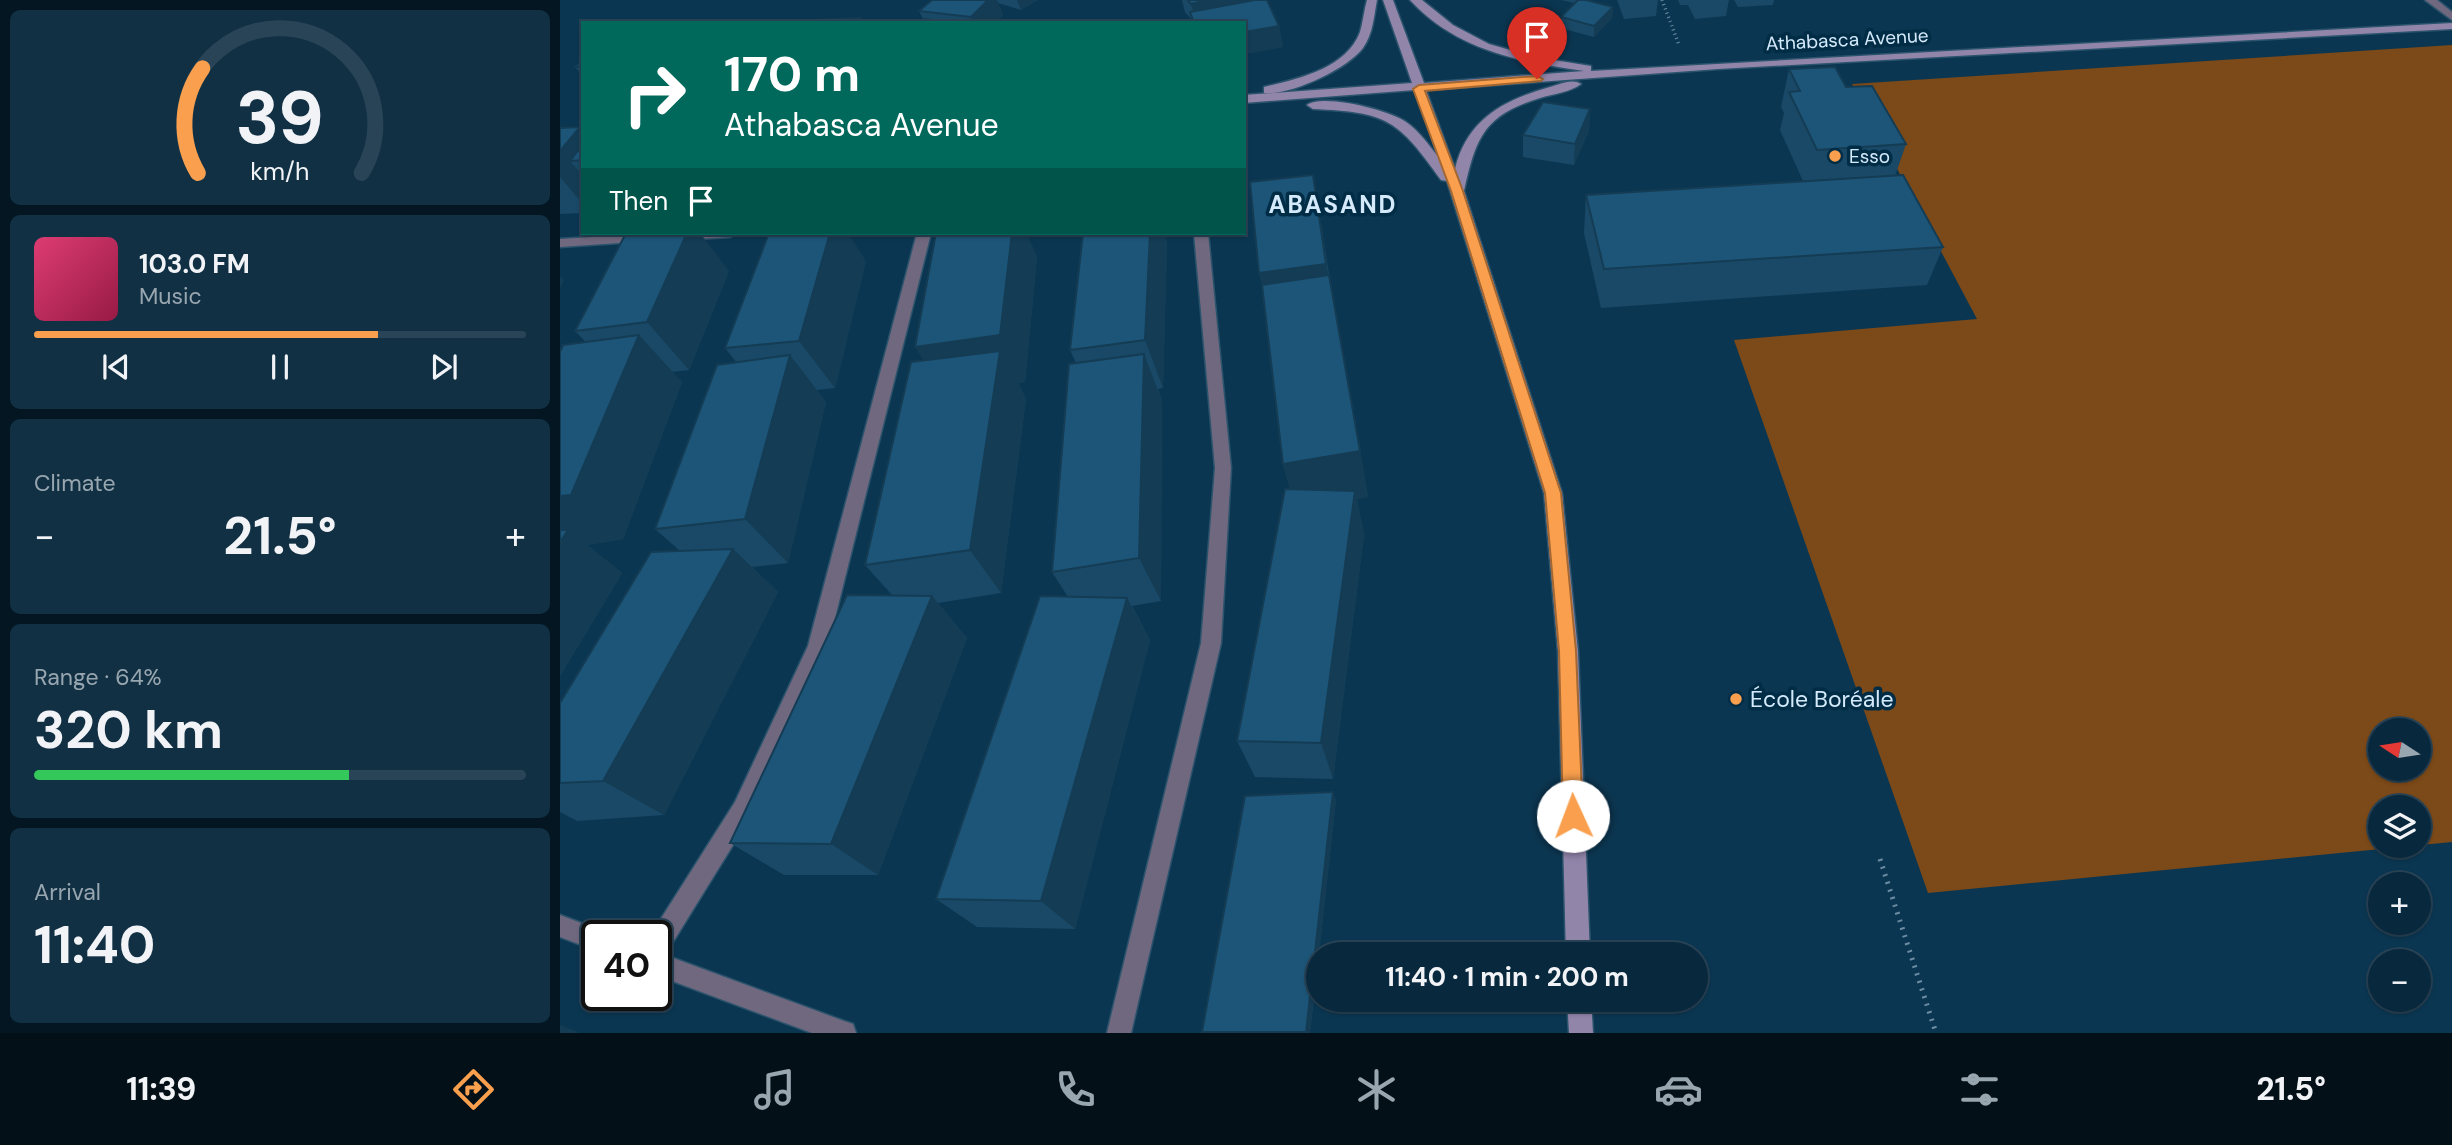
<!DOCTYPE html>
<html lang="en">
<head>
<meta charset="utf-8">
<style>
  :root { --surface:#08283d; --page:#113044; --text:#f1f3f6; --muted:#98a6b0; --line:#294457; --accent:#f99f4d }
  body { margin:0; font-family:"DM Sans",sans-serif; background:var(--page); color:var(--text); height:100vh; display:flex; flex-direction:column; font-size:26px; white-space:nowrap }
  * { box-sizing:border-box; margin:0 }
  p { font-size:23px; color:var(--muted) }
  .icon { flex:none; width:38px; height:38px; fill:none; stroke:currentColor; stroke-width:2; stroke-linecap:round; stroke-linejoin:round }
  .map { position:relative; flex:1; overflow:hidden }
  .panel { display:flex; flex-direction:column; gap:10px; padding:10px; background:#041622; width:560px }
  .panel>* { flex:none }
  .guide { position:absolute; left:21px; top:21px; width:665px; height:214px; border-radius:0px; box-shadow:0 2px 5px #0004,0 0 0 2px var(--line); background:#00695c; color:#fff; overflow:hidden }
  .needle { width:46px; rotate:282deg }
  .fabs { position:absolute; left:1808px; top:718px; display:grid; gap:14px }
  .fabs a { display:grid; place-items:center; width:63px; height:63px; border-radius:50%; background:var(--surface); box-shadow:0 2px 5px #0004,0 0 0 2px var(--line); font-size:35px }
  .speed { position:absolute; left:21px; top:920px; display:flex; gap:14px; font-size:35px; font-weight:700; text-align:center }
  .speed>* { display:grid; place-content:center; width:91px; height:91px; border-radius:50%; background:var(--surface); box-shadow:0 2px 5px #0004,0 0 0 2px var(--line); line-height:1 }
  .speed .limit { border:4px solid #111; border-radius:10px; background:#fff; color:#111 }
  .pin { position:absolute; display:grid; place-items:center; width:60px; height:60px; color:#fff; margin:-72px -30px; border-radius:50% 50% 50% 0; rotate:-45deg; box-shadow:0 0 7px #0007 }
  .pin .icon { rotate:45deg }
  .me { position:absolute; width:77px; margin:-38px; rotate:358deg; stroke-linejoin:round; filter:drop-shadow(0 0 5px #0008) }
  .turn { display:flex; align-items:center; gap:24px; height:147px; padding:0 28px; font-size:32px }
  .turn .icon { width:91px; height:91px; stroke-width:2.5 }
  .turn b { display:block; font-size:49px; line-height:60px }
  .then { display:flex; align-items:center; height:66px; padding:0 28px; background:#0003; gap:14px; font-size:26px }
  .big { font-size:52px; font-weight:700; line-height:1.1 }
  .panel .card { flex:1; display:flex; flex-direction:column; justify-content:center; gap:10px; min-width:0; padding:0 24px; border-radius:10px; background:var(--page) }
  .panel .dial { align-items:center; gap:0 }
  .dial svg { height:182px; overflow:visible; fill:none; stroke:var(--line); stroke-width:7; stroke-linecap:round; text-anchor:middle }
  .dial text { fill:var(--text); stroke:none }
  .song { display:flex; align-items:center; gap:21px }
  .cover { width:84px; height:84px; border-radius:10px; background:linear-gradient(135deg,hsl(340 70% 55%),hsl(340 70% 35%)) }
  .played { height:7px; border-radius:4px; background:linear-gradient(90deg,var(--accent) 70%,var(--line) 70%) }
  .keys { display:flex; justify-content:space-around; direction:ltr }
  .heat { display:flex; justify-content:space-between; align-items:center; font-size:38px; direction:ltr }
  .charge { height:10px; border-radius:5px; background:linear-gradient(90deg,#34c759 64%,var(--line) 0) }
  .trip { position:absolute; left:746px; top:942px; width:402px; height:70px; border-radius:35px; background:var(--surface); box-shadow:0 2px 5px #0004,0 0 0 2px var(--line); font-weight:700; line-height:70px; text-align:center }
  .tab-bar { display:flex; height:112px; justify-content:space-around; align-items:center; background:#031018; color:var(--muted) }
  .tab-bar .icon { width:49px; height:49px }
  .tab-bar .selected { color:var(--accent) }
  .tab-bar b { font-size:32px; color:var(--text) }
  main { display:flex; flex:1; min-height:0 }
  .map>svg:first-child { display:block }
  .green { fill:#7c4918; fill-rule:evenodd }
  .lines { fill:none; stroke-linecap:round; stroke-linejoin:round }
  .street-casing { stroke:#2b536c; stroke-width:3 }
  .secondary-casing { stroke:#2b536c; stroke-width:3 }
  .path-far1 { stroke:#6b8ca2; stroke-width:3.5; stroke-dasharray:1 3.5; stroke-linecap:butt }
  .path { stroke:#6b8ca2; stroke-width:5; stroke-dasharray:2 6; stroke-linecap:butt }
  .street { fill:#70687f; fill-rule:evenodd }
  .secondary { fill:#9285aa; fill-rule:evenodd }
  .wall { fill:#194967 }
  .shaded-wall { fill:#143c54 }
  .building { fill:#1d5578; stroke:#143c54; stroke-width:2 }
  .route { fill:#f99f4d; stroke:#a26732; stroke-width:2 }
  .poi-dot { fill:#f99f4d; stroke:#002c45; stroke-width:2.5 }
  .labels { text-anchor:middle; stroke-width:7; stroke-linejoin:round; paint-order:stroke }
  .far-street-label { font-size:19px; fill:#d4eafb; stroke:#002c45 }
  .far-poi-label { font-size:19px; fill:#d4eafb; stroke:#002c45; text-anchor:start }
  .poi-label { font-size:23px; fill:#d4eafb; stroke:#002c45; text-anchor:start }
  .far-district-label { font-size:24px; font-weight:bold; letter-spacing:2px; fill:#d4eafb; stroke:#002c45 }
</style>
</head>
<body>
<main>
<section class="panel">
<div class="card dial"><svg viewBox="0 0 100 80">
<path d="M14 69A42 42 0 1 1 86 69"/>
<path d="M14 69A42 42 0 0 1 16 23" stroke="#f99f4d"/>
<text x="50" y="56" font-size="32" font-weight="700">39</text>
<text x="50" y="72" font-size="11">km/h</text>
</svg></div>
<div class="card">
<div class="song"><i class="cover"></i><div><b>103.0 FM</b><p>Music</p></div></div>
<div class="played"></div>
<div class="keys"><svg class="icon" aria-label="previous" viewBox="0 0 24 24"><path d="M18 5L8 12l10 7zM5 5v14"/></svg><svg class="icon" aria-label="pause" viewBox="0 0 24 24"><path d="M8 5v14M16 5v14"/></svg><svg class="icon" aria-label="next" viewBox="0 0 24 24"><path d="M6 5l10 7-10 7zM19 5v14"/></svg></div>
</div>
<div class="card"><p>Climate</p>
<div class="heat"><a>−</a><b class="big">21.5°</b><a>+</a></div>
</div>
<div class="card"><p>Range · 64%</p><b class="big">320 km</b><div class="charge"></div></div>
<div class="card"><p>Arrival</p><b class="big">11:40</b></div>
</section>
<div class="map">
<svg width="1892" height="1033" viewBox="0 0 1892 1033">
  <rect width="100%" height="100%" fill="#0b3651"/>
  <!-- green -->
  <path class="green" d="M1892 45V842L1368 893 1174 340 1417 319 1292 84ZM1820 730H1858V768H1820ZM1820 807H1858V845H1820Z"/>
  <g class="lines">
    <defs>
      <g id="street">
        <polygon points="1865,0 1877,0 1892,12 1892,20"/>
        <polygon points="114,233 177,233 170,237 118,240 111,236"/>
        <polygon points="357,233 371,233 268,646 191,816 105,955 284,1021 293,1024 296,1033 252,1033 96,975 96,936 90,936 175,802 248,646"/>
        <polygon points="634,233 648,233 671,468 661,643 571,1033 547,1033 641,643 655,468"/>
        <polygon points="83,234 90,238 88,241 0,247 0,239"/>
        <polygon points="0,915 45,932 47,936 37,936 37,951 0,937"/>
      </g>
      <g id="secondary">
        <path d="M807 0H817C814 16 813 34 803 48 787 69 730 96 704 93V87C737 79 786 69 800 32 803 22 804 10 807 0Z"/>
        <path d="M823 0H833L864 83 1024 71C959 62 896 50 850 0H862L893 25 929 44 975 57 1031 66V71L1892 23V29L1158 69 866 90 895 169C907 119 944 100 990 87 1000 84 1013 78 1021 84 1011 92 993 94 980 98 924 115 916 137 904 191L1002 493 1018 651 1030 954H1006L998 651 984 493 887 181 881 180C838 120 828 112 753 109L747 105C762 93 830 110 846 122 859 131 869 145 879 158L855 90 684 103V95L852 83Z"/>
        <polygon points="1007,999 1031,999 1033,1033 1009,1033"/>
      </g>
    </defs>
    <!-- street casing -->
    <use href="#street" class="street-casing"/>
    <!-- secondary casing -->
    <use href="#secondary" class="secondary-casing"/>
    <!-- path-far1 -->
    <polyline class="path-far1" points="1102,0 1119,45"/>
    <!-- path -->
    <polyline class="path" points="1320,859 1376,1033"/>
    <!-- street -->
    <use href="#street" class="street"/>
    <!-- secondary -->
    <use href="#secondary" class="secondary"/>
  </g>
  <!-- wall -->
  <g class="wall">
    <polygon points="372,0 478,0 461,10 438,3 443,15 435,23 362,23 364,21 359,11"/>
    <polygon points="622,0 707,0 719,26 723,47 684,54 684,23 632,23 632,20 625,12"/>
    <polygon points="1001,0 1026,0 1053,7 1052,18 1034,37 1000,28 1001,17 1014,3"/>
    <polygon points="1057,0 1098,0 1096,16 1064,19"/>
    <polygon points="1118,0 1169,0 1166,16 1135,19 1128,5 1120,5"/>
    <polygon points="1174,0 1214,0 1213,5 1178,7"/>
    <polygon points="23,59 23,77 15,67"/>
    <polygon points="1229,69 1286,87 1346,144 1335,176 1383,247 1367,285 1041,308 1024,233 1026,195 1243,181 1220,130 1224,113 1221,107"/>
    <polygon points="1030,109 1029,131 1014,165 963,157 963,135"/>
    <polygon points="20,127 23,131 23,213 0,214 0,128"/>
    <polygon points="761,223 770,280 808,497 797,499 804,535 773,779 695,777 677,741 730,489 723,464 702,287"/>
    <polygon points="376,233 466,233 477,257 465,382 458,383 466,399 441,593 378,603 407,638 318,875 224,875 170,843 332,595 305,565 363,361"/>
    <polygon points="523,233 604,233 607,242 603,388 598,389 602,401 601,601 572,606 590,640 515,929 417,927 376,899 508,597 492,572 516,363 510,350"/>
    <polygon points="306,261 275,388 257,390 266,402 228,563 192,567 218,592 104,815 17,821 0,812 0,703 120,551 95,529 177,363 165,348"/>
    <polygon points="169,271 129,370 112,372 122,382 63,539 27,545 62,573 0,676 26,342 15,331"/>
    <polygon points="776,800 750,1033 643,1033 642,1032"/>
  </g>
  <!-- shaded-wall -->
  <g class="shaded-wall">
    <polygon points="428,0 437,0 443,15 435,23 413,23 411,17"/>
    <polygon points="457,0 478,0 461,10"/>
    <polygon points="647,0 707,0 636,23 631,4"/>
    <polygon points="1053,7 1052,18 1034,37 1034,26"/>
    <polygon points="719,26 723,47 684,54 684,32"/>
    <polygon points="1030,109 1029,131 1014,165 1015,144"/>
    <polygon points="20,127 23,131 23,160 10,161 23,176 23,204 0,177 0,151"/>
    <polygon points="753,175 774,312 710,321 699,273"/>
    <polygon points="127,233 140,233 169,271 129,370 87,322"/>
    <polygon points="270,233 288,233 306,261 275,388 239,341"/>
    <polygon points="452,233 466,233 477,257 465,382 458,383 466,399 441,593 410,550 384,394 355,347"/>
    <polygon points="590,233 604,233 607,242 603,388 585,340"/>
    <polygon points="0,276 4,280 0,288"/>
    <polygon points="79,335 122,382 63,539 27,545 62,573 0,676 0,496"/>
    <polygon points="584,354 602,401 601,601 579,558"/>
    <polygon points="230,355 266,402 228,563 185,519"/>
    <polygon points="800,451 808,497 797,499 804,535 773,779 761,743 735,509 723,464"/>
    <polygon points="173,549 218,592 104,815 43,781"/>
    <polygon points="372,596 407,638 318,875 271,844"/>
    <polygon points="567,598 590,640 515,929 481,901"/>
    <polygon points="773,792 776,800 759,954 758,954 750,1033 746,1033"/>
    <polygon points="0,1025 18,1032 17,1033 0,1033"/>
  </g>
  <!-- building -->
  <g class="building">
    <polygon points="372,0 428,0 411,17 359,11"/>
    <polygon points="628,0 647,0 631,4"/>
    <polygon points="695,0 707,0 719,26 684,32 684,23 634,23 630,12"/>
    <polygon points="1018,0 1026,0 1053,7 1034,26 1001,17"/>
    <polygon points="301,18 298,23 247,23 249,20"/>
    <polygon points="365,19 395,23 362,23"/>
    <polygon points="230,20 228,23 177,23 178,22"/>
    <polygon points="23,59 23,67 15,67"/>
    <polygon points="1275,67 1286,87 1312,86 1346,144 1257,150 1229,92 1240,91 1229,69"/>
    <polygon points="983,102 1030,109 1015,144 963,135"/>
    <polygon points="20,127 0,151 0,128"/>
    <polygon points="23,144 23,160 10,161"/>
    <polygon points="753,175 766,264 699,273 690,182"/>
    <polygon points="1343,175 1383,247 1044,269 1026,195"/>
    <polygon points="66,233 127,233 87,322 15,331"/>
    <polygon points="209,233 270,233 239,341 165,348"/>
    <polygon points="376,233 452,233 440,335 355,347"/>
    <polygon points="523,233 590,233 585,340 510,350"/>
    <polygon points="769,275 800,451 723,464 702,285"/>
    <polygon points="79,335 11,495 0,496 0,352 3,345"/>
    <polygon points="440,351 410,550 305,565 351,362"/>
    <polygon points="584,354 579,558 492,572 509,364"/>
    <polygon points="230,355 185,519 95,529 157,365"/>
    <polygon points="725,489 795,491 761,743 677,741"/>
    <polygon points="0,530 8,530 0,542"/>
    <polygon points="173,549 43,781 0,783 0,703 91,552"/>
    <polygon points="287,595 372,596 271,844 170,843"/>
    <polygon points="480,596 567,598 481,901 376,899"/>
    <polygon points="773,792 746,1032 642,1032 685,796"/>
  </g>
  <!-- route -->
  <polygon class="route" points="977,76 983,79 981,81 865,91 903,191 1001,493 1016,651 1023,816 1020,823 1013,826 1006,823 1003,816 999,651 985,493 891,191 853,89 859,85"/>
  <!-- markers -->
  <g class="poi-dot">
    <circle cx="1275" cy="156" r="7"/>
    <circle cx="1176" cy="699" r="7"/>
  </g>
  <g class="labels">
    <!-- far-street labels -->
    <g class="far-street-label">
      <text transform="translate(1287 39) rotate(-3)" y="7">Athabasca Avenue</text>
    </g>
    <!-- far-poi labels -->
    <g class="far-poi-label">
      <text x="1289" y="163">Esso</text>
    </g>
    <!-- poi labels -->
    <g class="poi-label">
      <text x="1190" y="707">École Boréale</text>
    </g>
    <!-- far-district labels -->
    <g class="far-district-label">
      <text x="773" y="213">ABASAND</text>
    </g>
  </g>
</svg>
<div class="fabs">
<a><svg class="needle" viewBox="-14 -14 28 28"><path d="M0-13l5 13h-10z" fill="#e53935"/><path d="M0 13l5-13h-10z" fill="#98a6b0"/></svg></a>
<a><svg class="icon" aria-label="layers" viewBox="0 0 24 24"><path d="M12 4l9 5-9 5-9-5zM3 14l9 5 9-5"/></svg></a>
<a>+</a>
<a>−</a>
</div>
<div class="speed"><div class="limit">40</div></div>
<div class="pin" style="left:977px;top:79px;background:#d93025"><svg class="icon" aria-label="arrive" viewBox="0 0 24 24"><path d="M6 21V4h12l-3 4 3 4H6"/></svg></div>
<svg class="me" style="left:1013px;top:816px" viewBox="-20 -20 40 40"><circle r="19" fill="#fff"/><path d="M0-13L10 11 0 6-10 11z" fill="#f99f4d"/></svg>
<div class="trip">11:40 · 1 min · 200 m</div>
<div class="guide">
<div class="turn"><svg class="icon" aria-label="right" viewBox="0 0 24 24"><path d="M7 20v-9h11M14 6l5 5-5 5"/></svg><div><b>170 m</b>Athabasca Avenue</div></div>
<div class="then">Then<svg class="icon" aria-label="arrive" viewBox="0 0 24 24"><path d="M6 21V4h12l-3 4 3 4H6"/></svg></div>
</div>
</div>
</main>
<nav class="tab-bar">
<b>11:39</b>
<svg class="icon selected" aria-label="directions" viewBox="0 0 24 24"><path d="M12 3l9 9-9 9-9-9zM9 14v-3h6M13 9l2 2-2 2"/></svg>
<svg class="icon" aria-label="music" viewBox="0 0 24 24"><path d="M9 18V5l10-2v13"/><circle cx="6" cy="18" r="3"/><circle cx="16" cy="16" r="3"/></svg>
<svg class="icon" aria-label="phone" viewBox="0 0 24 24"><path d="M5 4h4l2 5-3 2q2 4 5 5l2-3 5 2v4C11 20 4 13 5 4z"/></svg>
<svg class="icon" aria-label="climate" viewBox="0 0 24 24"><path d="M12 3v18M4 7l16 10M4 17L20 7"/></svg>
<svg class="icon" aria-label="car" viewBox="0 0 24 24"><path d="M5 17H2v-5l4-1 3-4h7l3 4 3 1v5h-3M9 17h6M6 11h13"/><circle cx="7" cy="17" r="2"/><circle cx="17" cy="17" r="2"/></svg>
<svg class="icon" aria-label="filters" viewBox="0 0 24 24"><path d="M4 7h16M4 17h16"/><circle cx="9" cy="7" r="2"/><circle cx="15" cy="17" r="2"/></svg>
<b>21.5°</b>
</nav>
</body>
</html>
